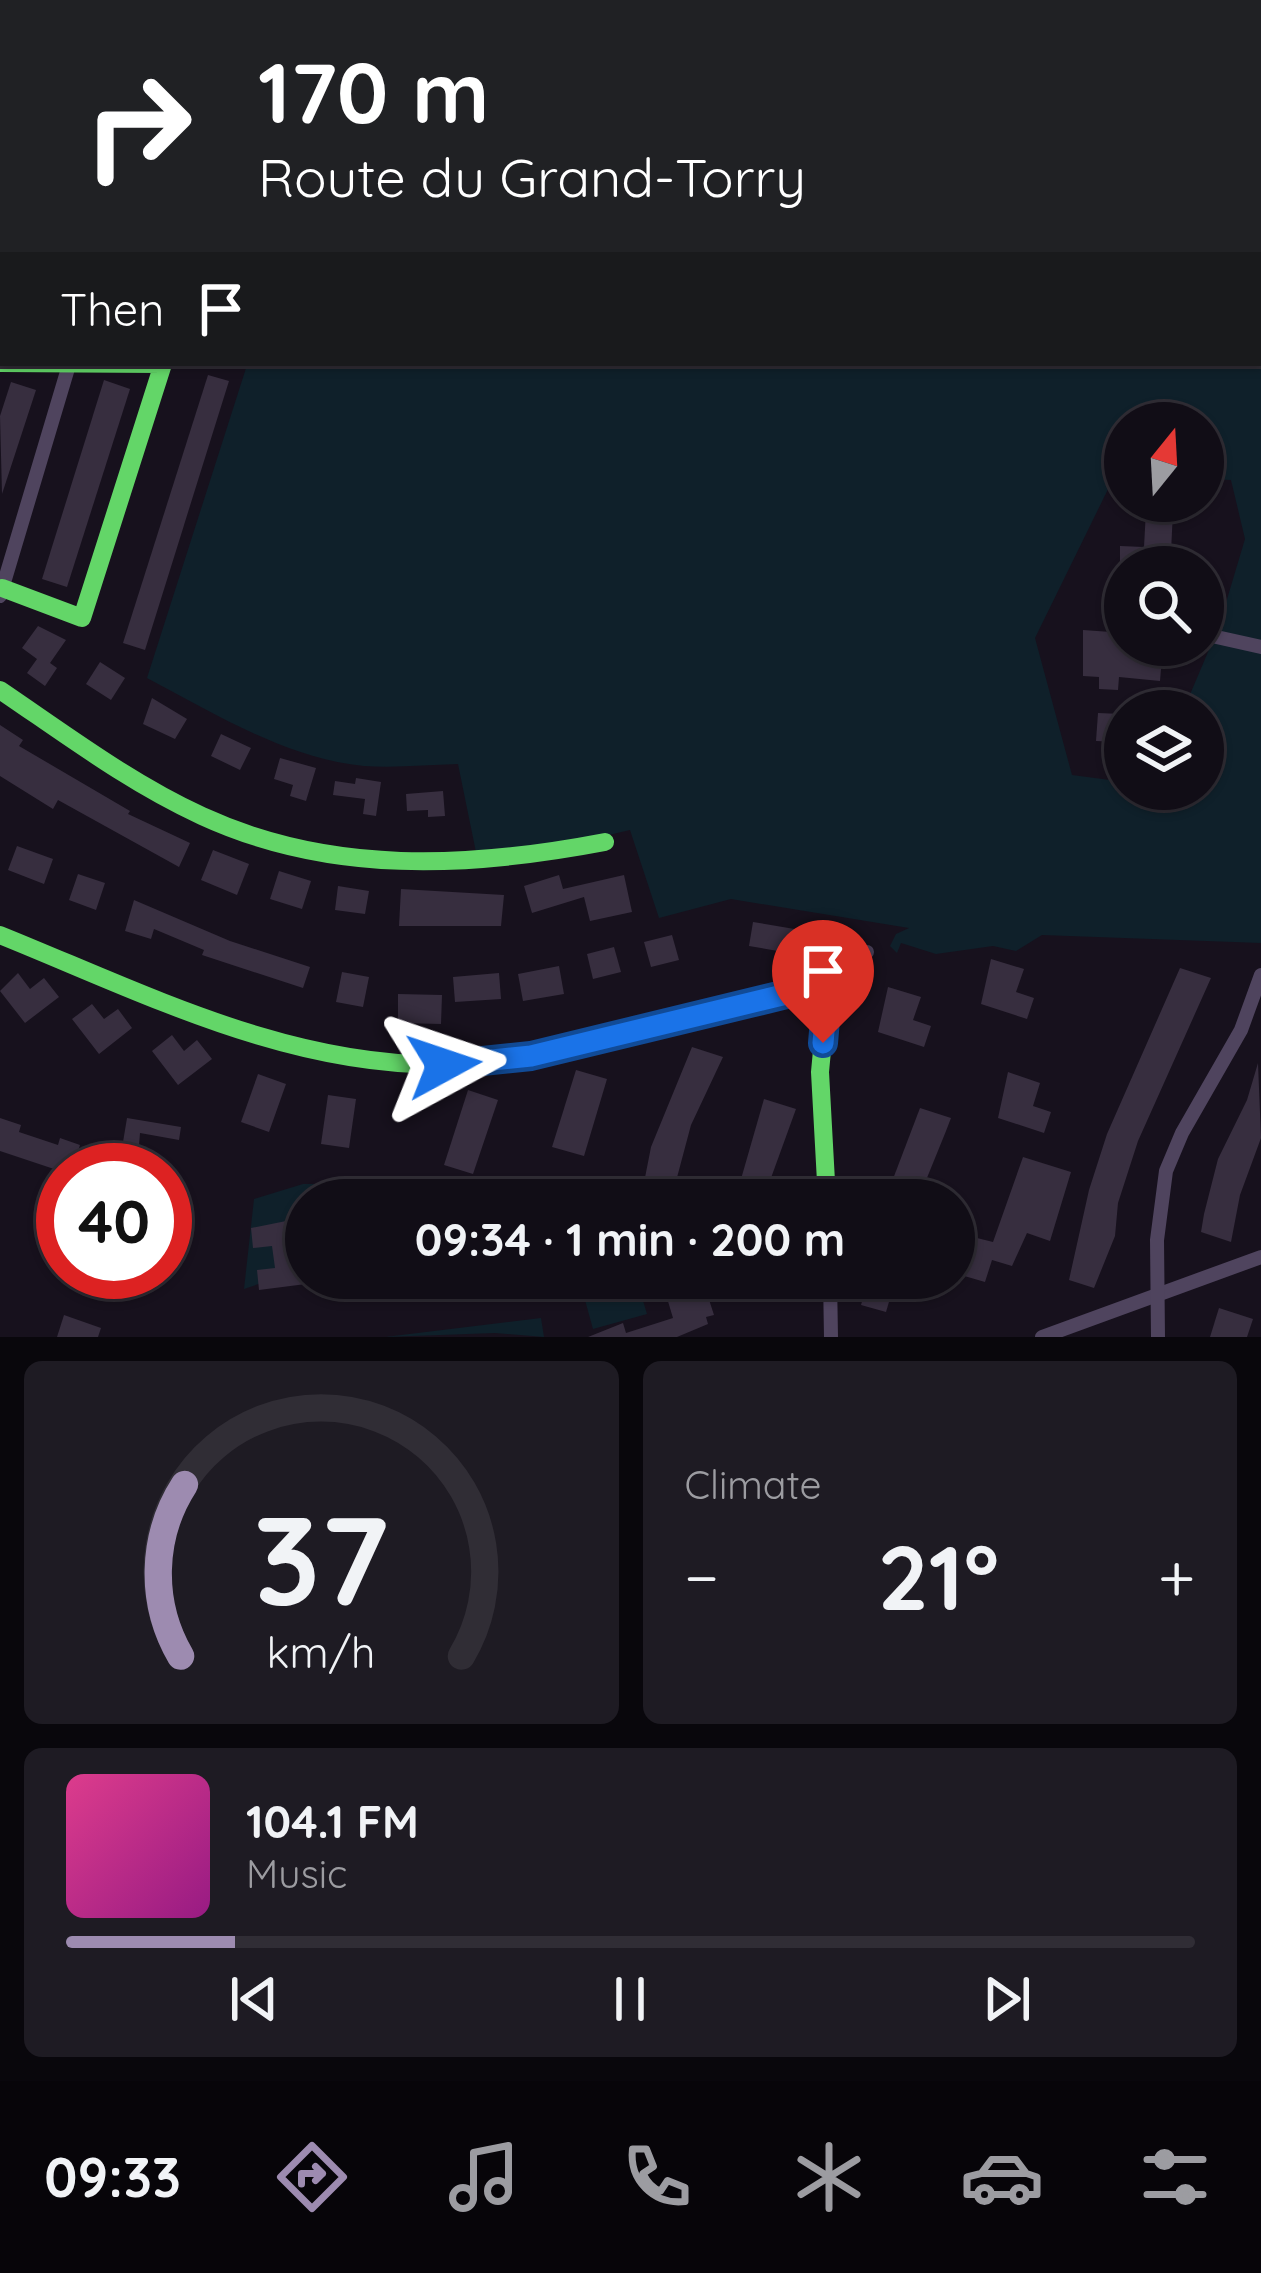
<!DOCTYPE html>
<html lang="en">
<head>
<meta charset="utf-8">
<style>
  :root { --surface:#110d16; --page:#1e1b23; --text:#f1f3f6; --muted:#9c9ca1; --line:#302d35; --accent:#9d8bb0 }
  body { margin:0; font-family:Quicksand,sans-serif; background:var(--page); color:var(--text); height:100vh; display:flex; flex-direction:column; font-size:45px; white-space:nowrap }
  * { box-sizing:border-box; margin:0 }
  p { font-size:39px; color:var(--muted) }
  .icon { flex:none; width:66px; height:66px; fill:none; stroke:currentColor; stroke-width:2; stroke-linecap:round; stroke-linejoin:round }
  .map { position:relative; height:1337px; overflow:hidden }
  .details { display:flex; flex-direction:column; gap:24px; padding:24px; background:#09070c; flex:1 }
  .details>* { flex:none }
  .hud { position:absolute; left:0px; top:0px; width:1263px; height:366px; box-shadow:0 3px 9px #0004,0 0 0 3px var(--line); background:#202124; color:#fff; overflow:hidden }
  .needle { width:78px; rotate:18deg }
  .controls { position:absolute; left:1104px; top:402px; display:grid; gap:24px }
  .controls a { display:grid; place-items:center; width:120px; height:120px; border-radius:50%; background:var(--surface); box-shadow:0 3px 9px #0004,0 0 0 3px var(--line); font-size:60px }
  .speed { position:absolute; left:36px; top:1143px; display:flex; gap:24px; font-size:60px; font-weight:700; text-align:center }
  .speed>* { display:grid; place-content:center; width:156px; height:156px; border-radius:50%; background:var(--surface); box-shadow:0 3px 9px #0004,0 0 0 3px var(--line); line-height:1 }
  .speed .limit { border:18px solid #d22; background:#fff; color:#111 }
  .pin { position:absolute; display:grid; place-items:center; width:102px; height:102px; color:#fff; margin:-123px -51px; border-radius:50% 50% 50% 0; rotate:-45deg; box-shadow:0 0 12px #0007 }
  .pin .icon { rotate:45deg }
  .me { position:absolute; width:132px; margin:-66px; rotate:85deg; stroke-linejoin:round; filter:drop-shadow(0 0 9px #0008) }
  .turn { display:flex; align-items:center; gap:42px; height:252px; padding:0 60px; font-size:54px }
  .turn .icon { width:156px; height:156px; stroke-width:2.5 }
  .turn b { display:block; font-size:84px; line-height:102px }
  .then { display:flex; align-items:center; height:114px; padding:0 60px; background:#0003; gap:24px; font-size:45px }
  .big { font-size:90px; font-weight:800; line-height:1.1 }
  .details .tile { flex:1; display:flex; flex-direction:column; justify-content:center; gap:18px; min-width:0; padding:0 42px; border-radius:18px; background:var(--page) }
  .details .dial { align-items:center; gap:0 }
  .dial svg { height:312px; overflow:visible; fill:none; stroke:var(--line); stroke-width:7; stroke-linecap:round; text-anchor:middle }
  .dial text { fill:var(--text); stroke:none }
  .song { display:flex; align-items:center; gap:36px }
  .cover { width:144px; height:144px; border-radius:18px; background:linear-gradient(135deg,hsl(330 70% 55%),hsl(310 70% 35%)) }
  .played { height:12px; border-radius:6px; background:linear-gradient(90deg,var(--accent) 15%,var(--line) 15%) }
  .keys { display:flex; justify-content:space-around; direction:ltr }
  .heat { display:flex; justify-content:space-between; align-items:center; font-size:66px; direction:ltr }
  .details .tiles { flex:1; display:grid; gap:24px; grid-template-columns:1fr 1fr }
  .tile:last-child { grid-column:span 2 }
  .trip { position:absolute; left:285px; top:1179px; width:690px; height:120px; border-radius:60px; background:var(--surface); box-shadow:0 3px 9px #0004,0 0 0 3px var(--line); font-weight:800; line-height:120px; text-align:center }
  .tab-bar { display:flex; height:192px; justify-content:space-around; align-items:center; background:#070509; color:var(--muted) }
  .tab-bar .icon { width:84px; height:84px }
  .tab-bar .selected { color:var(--accent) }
  .tab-bar b { font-size:54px; color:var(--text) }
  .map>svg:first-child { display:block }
  .green { fill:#0f202a; fill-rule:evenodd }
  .building { fill:#372e3f }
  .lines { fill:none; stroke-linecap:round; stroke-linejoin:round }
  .street { stroke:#4f445e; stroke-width:14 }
  .fast { stroke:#63d668; stroke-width:18 }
  .route-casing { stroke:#114b97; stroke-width:30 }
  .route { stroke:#1a73e8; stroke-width:21 }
</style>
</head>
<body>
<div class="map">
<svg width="1261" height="1337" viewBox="0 0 1261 1337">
  <rect width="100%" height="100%" fill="#17111d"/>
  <!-- green -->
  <g class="green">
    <path d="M0 0H1261V943L1042 935 1016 951 993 946 936 954 901 943 897 953 890 946 896 934 909 928 731 899 659 918 630 830 503 860 478 862 458 764C427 765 395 768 364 766 288 759 213 713 147 678L247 365 241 363H1260V3H3V301ZM1125 423H1203V479L1231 480 1245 539 1219 626 1183 711H1203V789H1125V782L1072 775 1035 638 1114 477H1125Z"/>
    <polygon points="303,1184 363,1184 363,1195 306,1200 306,1220 279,1277 244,1289 254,1199"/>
    <polygon points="638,1284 647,1314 593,1329 585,1300"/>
    <polygon points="541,1318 544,1337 495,1333 385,1337"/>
  </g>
  <!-- building -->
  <g class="building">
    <polygon points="208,375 229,381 145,650 123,643"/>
    <polygon points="104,380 130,389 67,587 42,579"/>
    <polygon points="11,382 36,390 2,494 0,416"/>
    <polygon points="1146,510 1173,511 1171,552 1163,552 1163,567 1120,567 1120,546 1144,547"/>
    <polygon points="38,626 66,640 50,663 57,668 45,686 27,673 37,659 22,648"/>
    <polygon points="1083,630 1125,633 1125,645 1163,645 1160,681 1119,677 1118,690 1099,689 1099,677 1083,676"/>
    <polygon points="100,662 125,678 111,700 86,684"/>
    <polygon points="152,698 187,719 175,739 143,724"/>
    <polygon points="1098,713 1121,714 1120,742 1096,741"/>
    <polygon points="0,725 23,740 19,746 130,811 128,814 190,843 179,867 58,800 53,809 0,776"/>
    <polygon points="221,734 251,748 240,770 211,756"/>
    <polygon points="280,758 316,768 306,801 290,796 293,785 274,779"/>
    <polygon points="356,778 381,782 376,816 363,814 365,799 333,795 335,781 355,784"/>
    <polygon points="443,791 445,816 428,817 428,810 407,811 406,794"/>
    <polygon points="17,846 53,859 44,884 8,870"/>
    <polygon points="213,850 249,864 237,895 201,880"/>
    <polygon points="279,871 311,881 302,909 270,899"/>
    <polygon points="78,874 105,883 96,910 69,900"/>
    <polygon points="559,875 563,889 624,875 632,912 590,921 584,897 532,913 524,886"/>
    <polygon points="338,886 369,891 365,914 335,910"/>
    <polygon points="401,889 504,895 501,926 399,926"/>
    <polygon points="134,900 230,941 310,967 303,988 202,955 204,950 154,929 151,939 125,931"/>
    <polygon points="753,922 818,933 812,957 749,946"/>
    <polygon points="672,935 679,960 651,967 644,942"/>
    <polygon points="614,947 621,972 593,979 587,954"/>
    <polygon points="991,959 1024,969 1016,992 1034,998 1027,1019 981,1004"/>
    <polygon points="559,966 564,994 523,1001 518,974"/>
    <polygon points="1180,968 1211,978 1138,1141 1118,1203 1115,1236 1094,1288 1069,1280 1089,1190 1107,1134"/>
    <polygon points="342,972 369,977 363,1007 336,1002"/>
    <polygon points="18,973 30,989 44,978 59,997 25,1023 0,991"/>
    <polygon points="499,973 501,999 455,1002 453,977"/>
    <polygon points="888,987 921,997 913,1020 931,1026 924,1047 878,1032"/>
    <polygon points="398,994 442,995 441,1024 398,1023"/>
    <polygon points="92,1004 104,1019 118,1009 132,1028 99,1054 72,1019"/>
    <polygon points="172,1035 184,1051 197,1040 212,1059 178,1085 152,1051"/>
    <polygon points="692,1047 723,1057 691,1125 671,1200 648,1200 641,1198 651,1147"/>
    <polygon points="1258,1063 1261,1138 1240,1195 1231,1242 1201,1232 1204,1214 1218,1159 1247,1100"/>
    <polygon points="576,1070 607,1079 584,1156 552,1147"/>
    <polygon points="1008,1072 1040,1083 1033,1106 1051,1112 1044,1133 998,1118"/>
    <polygon points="258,1074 286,1084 269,1132 241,1122"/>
    <polygon points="468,1090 498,1100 473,1174 444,1165"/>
    <polygon points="328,1095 356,1099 349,1148 321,1144"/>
    <polygon points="764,1099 796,1109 763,1200 735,1200"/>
    <polygon points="920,1108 951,1118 946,1131 918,1200 885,1200"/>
    <polygon points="0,1118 21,1125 19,1132 58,1145 60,1138 80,1145 77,1154 113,1161 113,1153 121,1154 127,1118 181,1127 179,1140 140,1133 137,1170 57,1170 0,1151"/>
    <polygon points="1023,1157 1071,1172 1050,1241 1027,1233 1012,1266 992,1260 985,1282 954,1273 961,1234 993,1242"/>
    <polygon points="306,1217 306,1284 259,1290 257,1270 275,1268 272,1246 253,1248 251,1228"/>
    <polygon points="477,1278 580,1278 580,1286 478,1296"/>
    <polygon points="661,1278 702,1278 714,1315 706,1317 708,1324 677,1337 588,1337 623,1323 626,1333 673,1318"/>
    <polygon points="869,1278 896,1278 886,1312 861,1305"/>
    <polygon points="1219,1308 1253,1319 1247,1337 1210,1337"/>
    <polygon points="64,1315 101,1328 98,1337 57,1337"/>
  </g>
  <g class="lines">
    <!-- street -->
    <g class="street">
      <polyline points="0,596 69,365"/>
      <polyline points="1110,617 1125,619"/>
      <polyline points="1203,634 1261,647"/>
      <polyline points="819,999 867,952"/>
      <polyline points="830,1278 831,1337"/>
      <polyline points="1042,1337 1261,1257"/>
      <polyline points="1158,1337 1157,1240 1166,1171 1182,1133 1241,1030 1261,975"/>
    </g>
    <!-- fast -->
    <g class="fast">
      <polyline points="0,363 163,364 82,618 2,588"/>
      <path d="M0 690C65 734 130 783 202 816 330 875 469 868 605 842"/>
      <path d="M0 935C144 993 295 1071 455 1064 564 1059 671 1021 776 995L810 992 826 1008 820 1072 827 1200"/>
    </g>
  </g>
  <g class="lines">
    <defs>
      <polyline id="route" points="444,1065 531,1056 799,991 810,992 826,1008 823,1043"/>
    </defs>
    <!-- route casing -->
    <use href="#route" class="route-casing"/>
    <!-- route -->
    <use href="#route" class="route"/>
  </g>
</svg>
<div class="controls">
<a><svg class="needle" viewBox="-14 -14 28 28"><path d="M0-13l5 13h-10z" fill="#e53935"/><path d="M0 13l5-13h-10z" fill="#9c9ca1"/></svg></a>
<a><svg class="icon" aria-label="search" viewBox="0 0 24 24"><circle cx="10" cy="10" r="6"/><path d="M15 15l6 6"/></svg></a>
<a><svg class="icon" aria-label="layers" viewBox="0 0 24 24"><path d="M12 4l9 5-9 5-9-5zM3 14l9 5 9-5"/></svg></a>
</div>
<div class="speed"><div class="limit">40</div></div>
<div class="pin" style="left:823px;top:1043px;background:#d93025"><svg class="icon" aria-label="arrive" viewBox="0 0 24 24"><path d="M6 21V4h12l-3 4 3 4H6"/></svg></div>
<svg class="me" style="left:444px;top:1065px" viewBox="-20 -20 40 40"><path d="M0-17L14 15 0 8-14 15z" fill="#1a73e8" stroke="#fff" stroke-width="4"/></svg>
<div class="trip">09:34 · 1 min · 200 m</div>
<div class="hud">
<div class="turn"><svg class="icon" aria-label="right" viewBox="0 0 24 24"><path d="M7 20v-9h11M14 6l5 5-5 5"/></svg><div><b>170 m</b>Route du Grand-Torry</div></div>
<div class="then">Then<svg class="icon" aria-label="arrive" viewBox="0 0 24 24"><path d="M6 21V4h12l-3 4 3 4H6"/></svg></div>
</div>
</div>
<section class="details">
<div class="tiles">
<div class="tile dial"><svg viewBox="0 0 100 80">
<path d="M14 69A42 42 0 1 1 86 69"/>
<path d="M14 69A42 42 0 0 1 15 25" stroke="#9d8bb0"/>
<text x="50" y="56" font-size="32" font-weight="700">37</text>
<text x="50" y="72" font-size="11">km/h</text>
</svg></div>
<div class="tile"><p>Climate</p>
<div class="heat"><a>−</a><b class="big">21°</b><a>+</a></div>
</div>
<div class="tile">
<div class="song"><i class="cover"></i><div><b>104.1 FM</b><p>Music</p></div></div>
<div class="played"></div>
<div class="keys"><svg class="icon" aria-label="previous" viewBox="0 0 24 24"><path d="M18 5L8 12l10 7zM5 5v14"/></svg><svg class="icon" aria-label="pause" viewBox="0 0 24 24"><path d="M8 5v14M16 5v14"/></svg><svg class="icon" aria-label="next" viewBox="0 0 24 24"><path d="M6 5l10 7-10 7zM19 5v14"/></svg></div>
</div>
</div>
</section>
<nav class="tab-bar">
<b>09:33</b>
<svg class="icon selected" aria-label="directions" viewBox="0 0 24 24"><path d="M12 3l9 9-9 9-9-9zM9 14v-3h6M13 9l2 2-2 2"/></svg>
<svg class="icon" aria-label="music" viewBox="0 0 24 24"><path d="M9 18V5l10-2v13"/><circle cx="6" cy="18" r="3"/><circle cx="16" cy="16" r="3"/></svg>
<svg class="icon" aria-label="phone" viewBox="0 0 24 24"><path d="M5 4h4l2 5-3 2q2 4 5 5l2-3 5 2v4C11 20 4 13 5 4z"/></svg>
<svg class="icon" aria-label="climate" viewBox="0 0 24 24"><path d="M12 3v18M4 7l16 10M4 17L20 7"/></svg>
<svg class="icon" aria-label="car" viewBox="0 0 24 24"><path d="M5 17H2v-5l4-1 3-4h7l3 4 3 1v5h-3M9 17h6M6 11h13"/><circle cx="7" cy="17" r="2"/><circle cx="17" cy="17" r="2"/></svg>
<svg class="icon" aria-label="filters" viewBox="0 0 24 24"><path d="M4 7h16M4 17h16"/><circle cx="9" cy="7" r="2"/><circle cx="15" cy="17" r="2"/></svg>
</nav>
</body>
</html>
